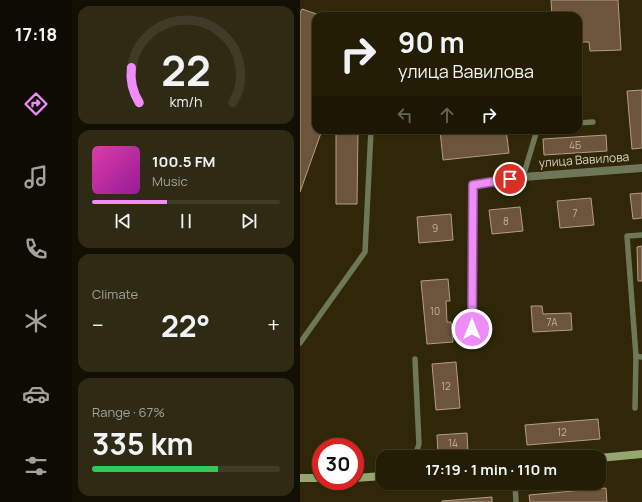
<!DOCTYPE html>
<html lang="en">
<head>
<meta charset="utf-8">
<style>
  :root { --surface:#231d05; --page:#2f2a13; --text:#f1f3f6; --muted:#a3a29a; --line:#403b27; --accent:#ee8cf8 }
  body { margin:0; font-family:Manrope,sans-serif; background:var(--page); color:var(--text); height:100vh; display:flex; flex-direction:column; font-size:15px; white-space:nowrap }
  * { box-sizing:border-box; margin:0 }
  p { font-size:13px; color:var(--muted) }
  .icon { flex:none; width:22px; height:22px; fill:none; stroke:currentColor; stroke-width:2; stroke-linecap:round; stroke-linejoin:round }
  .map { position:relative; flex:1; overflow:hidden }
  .panel { display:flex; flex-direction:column; gap:6px; padding:6px; background:#131003; width:228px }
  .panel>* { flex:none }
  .guide { position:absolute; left:12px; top:12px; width:270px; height:122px; border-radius:12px; box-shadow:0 1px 3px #0004,0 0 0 1px var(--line); background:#231d05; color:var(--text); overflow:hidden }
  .speed { position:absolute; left:12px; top:438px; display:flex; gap:8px; font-size:20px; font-weight:700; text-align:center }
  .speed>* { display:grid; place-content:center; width:52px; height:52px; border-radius:50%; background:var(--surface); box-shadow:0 1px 3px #0004,0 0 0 1px var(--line); line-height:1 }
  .speed .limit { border:6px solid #d22; background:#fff; color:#111 }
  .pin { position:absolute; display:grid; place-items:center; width:34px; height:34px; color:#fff; margin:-17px; border:2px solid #fff; border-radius:50%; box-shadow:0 1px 4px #0007 }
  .me { position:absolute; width:44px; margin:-22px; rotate:0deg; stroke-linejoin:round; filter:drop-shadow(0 0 3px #0008) }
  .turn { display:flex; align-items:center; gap:14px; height:84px; padding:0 20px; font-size:18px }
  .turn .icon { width:52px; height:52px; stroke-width:2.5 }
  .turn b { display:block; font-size:28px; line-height:34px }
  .lanes { display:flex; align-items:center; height:38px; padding:0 20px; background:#0003; justify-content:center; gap:20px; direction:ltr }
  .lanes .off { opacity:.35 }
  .big { font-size:30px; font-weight:700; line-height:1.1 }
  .panel .card { flex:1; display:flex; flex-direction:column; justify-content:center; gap:6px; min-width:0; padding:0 14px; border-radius:12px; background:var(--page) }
  .panel .dial { align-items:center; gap:0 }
  .dial svg { height:104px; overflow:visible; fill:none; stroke:var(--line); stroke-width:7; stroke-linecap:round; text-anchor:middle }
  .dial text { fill:var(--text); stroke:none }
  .song { display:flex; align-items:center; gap:12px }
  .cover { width:48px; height:48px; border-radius:6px; background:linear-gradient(135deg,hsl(320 70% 55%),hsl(300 70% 35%)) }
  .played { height:4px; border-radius:2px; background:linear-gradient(90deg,var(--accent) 40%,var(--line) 40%) }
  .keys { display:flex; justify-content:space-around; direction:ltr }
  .heat { display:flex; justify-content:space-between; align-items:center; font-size:22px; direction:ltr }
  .charge { height:6px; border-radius:3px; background:linear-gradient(90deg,#34c759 67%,var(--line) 0) }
  .trip { position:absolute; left:76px; top:450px; width:230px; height:40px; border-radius:12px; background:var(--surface); box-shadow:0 1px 3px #0004,0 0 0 1px var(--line); font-weight:700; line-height:40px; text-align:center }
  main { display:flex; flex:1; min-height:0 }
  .menu { display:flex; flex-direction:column; width:72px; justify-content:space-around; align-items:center; background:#0e0c02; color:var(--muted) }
  .menu .icon { width:28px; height:28px }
  .menu .active { color:var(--accent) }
  .menu b { font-size:18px; color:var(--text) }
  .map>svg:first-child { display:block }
  .building { fill:#6c553b; stroke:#b79d82 }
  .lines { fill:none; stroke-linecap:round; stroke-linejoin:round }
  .service { stroke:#6e7858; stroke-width:5.5 }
  .minor { stroke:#6e7858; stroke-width:8 }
  .secondary { stroke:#96a671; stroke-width:8 }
  .route-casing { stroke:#9b5ba1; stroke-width:10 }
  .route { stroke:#ee8cf8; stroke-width:7 }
  .labels { text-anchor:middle; stroke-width:4; stroke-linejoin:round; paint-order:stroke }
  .number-label { font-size:10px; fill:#bdb4a0 }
  .street-label { font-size:12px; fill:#d8d4c2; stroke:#2f2707 }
</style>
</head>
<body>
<main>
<nav class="menu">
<b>17:18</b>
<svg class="icon active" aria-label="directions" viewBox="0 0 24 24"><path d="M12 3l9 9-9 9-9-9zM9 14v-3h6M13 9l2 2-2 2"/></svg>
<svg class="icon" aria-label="music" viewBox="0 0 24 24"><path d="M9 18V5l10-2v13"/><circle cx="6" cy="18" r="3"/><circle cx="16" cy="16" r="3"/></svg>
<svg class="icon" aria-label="phone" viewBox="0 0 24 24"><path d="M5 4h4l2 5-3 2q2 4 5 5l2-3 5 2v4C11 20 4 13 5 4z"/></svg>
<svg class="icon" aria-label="climate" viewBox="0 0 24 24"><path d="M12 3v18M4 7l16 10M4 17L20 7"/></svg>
<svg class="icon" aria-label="car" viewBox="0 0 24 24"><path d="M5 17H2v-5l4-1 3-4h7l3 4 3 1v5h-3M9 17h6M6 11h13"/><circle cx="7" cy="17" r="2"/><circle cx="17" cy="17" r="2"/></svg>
<svg class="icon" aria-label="filters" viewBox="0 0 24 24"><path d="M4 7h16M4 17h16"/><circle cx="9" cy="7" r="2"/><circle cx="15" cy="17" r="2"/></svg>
</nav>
<section class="panel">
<div class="card dial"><svg viewBox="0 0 100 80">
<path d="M14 69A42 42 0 1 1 86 69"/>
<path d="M14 69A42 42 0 0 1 8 42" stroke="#ee8cf8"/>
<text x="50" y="56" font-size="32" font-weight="700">22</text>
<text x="50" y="72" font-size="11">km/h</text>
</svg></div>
<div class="card">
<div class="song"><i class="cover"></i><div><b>100.5 FM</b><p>Music</p></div></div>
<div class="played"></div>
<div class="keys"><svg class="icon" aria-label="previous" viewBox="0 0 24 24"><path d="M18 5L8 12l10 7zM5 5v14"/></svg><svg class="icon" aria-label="pause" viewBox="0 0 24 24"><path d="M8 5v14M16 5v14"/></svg><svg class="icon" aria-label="next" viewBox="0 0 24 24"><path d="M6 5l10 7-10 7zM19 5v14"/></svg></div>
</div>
<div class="card"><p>Climate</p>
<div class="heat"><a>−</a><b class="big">22°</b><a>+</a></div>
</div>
<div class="card"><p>Range · 67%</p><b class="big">335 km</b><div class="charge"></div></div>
</section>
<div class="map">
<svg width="342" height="502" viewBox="0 0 342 502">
  <rect width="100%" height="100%" fill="#2f2707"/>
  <!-- building -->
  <g class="building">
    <polygon points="251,0 318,0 321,50 290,51 289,42 278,42 278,16 252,16"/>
    <polygon points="2,9 22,16 16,16 16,130 22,130 0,192 0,13"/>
    <polygon points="342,90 342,148 332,149 327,91"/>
    <polygon points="36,130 58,130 57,204 36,204"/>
    <polygon points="140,130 206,130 209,153 143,160"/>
    <polygon points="306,135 307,151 244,155 243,139"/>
    <polygon points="342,193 342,218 333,219 330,194"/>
    <polygon points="291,198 294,225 260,228 257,201"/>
    <polygon points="220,207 223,231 192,234 189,210"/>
    <polygon points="151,214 153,240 119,243 117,217"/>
    <polygon points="342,246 342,281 338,281 337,247"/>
    <polygon points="148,279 150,301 146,301 147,322 151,322 153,342 127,344 121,281"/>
    <polygon points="231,306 242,306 243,314 271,313 272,330 233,332"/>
    <polygon points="156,362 160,408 136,410 132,364"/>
    <polygon points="298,419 300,439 227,445 225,425"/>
    <polygon points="167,433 168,452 138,454 137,435"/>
    <polygon points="306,488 307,502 230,502 229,495"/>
    <polygon points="192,497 192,502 142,502 142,501"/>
  </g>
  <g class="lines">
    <!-- service -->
    <g class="service">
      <polyline points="81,16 81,14"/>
      <polyline points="278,123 293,122"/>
      <polyline points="223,177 237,130"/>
      <polyline points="342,235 327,236 336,356 342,357"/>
      <polyline points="0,343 65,252 71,130"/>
      <polyline points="335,408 336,356"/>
      <polyline points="115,457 119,444 115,359"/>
      <polyline points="215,483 216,502"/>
    </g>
    <!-- minor -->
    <polyline class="minor" points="172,345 173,185 223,177 342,168"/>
    <!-- secondary -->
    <g class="secondary">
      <polyline points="299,458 342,454"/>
      <polyline points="0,478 21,478"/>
      <polyline points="55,478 83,476"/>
    </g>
  </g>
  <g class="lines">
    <defs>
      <polyline id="route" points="172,329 173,185 210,179"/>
    </defs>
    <!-- route casing -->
    <use href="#route" class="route-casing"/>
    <!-- route -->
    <use href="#route" class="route"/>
  </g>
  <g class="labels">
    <!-- number labels -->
    <g class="number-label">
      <text x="275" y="149">4Б</text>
      <text x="275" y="217">7</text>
      <text x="206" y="225">8</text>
      <text x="135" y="232">9</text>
      <text x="135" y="315">10</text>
      <text x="252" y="326">7А</text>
      <text x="146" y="390">12</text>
      <text x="262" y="436">12</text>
      <text x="153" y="447">14</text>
    </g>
    <!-- street labels -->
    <g class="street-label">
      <text transform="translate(284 160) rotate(-4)" y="4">улица Вавилова</text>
    </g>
  </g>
</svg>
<div class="speed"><div class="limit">30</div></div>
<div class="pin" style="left:210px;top:179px;background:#d93025"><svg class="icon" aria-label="arrive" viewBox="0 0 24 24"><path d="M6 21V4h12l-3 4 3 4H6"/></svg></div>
<svg class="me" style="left:172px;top:329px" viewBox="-20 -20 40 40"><circle r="17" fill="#ee8cf8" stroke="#fff" stroke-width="3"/><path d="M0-11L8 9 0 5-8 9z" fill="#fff"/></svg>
<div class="trip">17:19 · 1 min · 110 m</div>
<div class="guide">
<div class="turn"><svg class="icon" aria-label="right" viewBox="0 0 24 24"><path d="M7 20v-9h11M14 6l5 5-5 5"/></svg><div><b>90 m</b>улица Вавилова</div></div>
<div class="lanes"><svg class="icon off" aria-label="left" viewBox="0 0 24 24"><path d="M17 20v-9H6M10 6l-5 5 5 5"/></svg><svg class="icon off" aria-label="ahead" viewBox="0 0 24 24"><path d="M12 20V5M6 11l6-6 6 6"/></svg><svg class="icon" aria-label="right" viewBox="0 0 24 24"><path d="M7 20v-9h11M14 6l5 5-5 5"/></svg></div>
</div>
</div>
</main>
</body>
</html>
